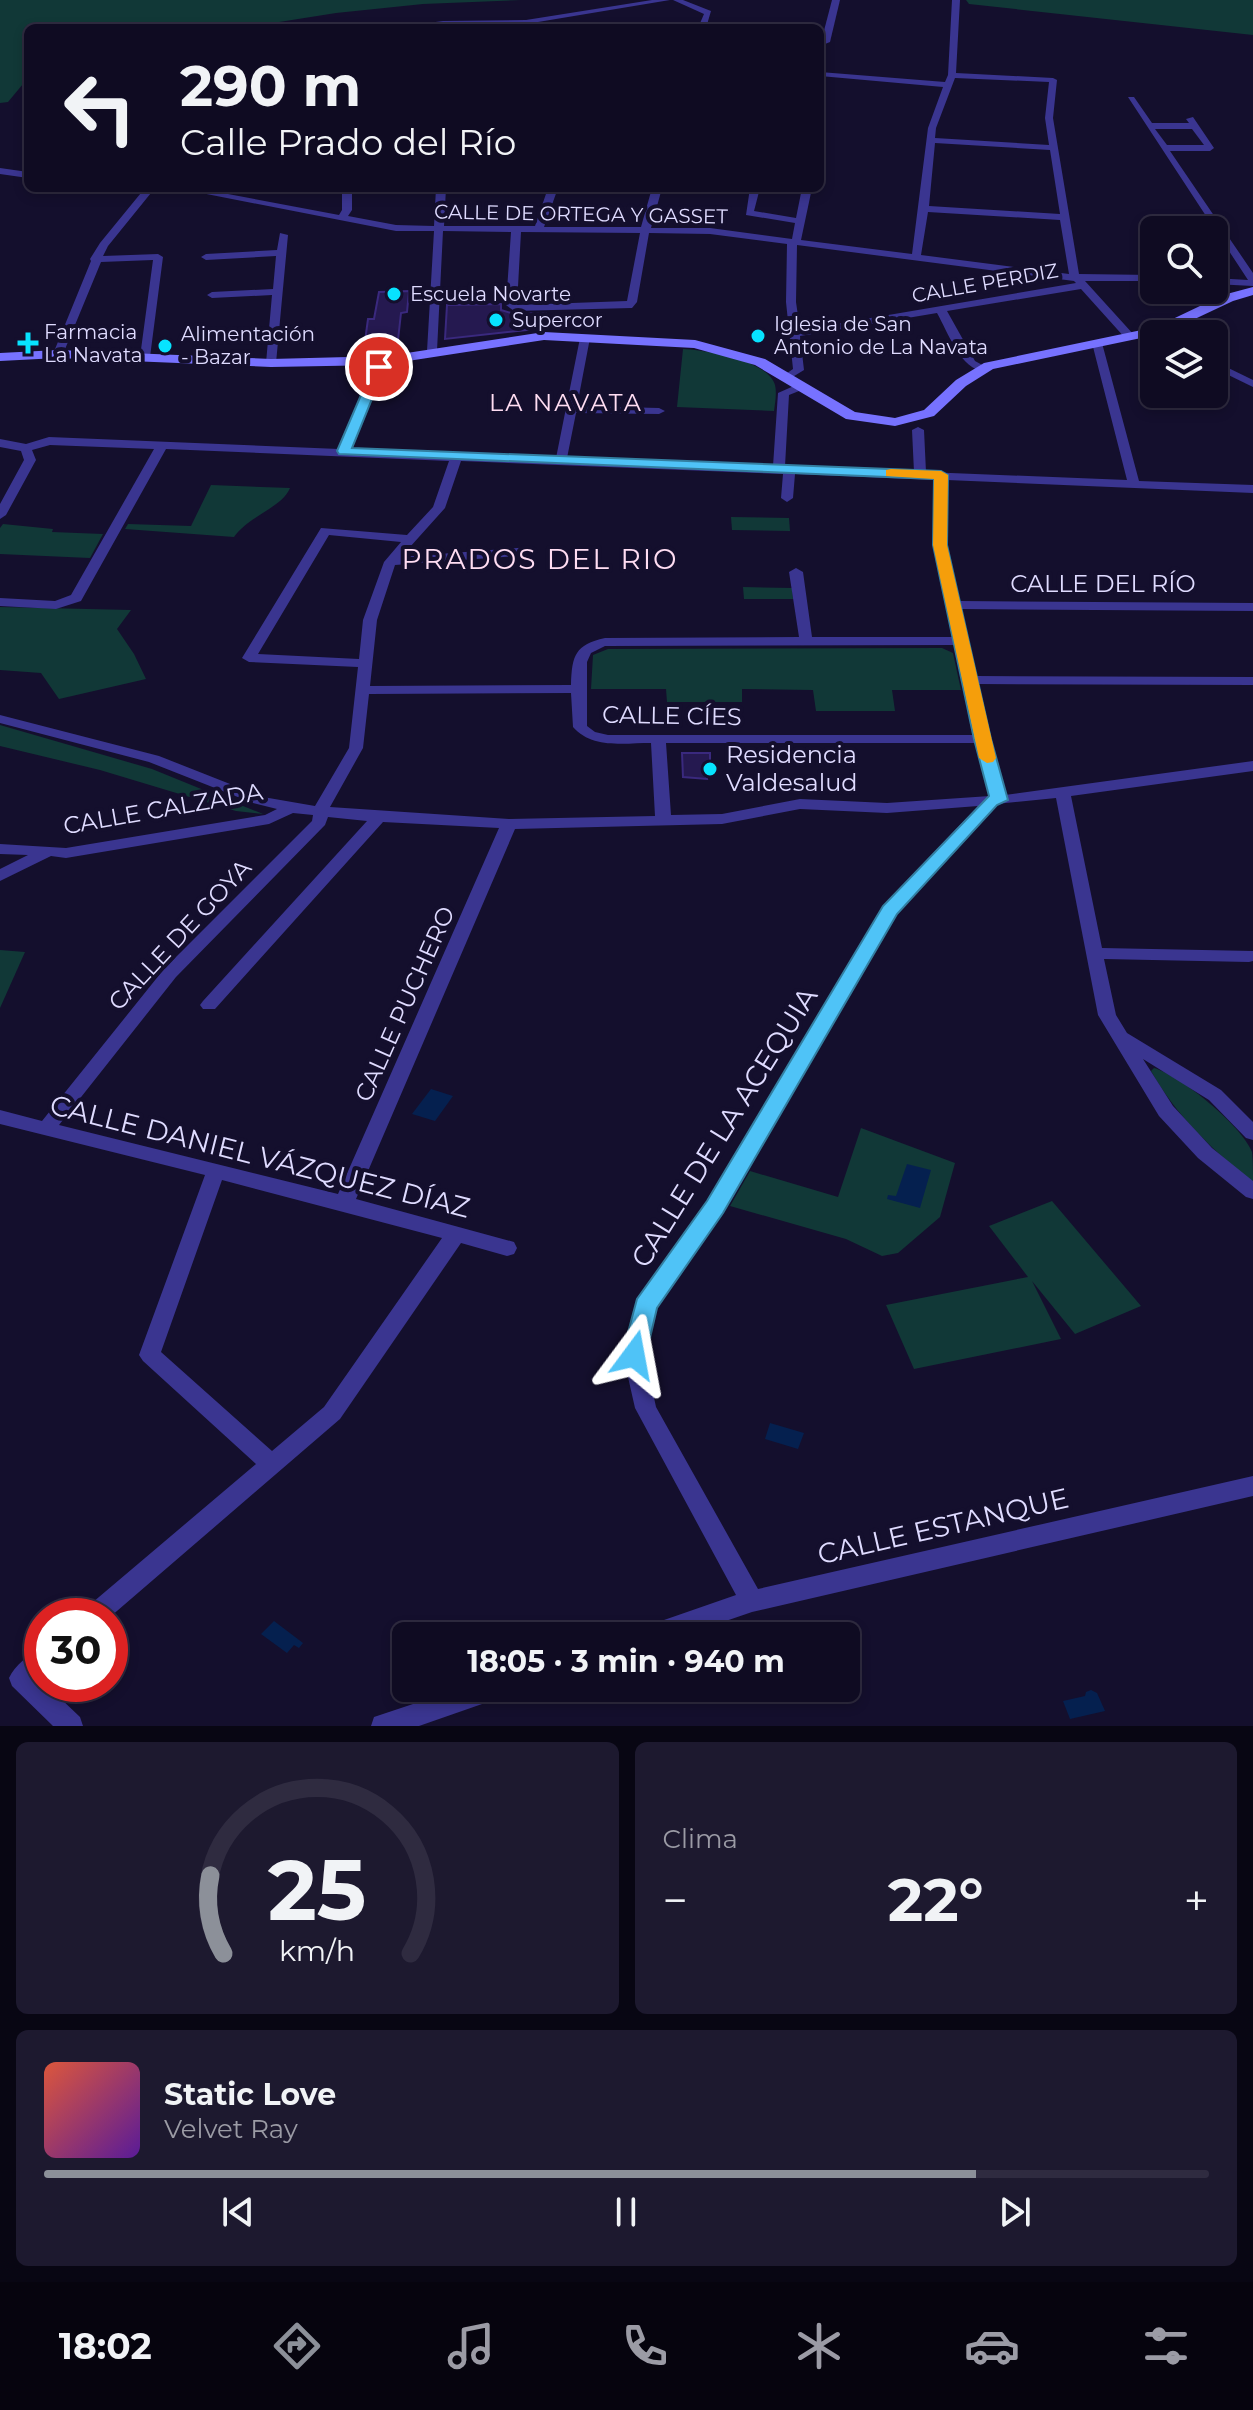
<!DOCTYPE html>
<html lang="es">
<head>
<meta charset="utf-8">
<style>
  :root { --surface:#0f0b22; --page:#1d192f; --text:#f1f3f6; --muted:#9b9ba5; --line:#2f2b40; --accent:#8c9099 }
  body { margin:0; font-family:Montserrat,sans-serif; background:var(--page); color:var(--text); height:100vh; display:flex; flex-direction:column; font-size:30px; white-space:nowrap }
  * { box-sizing:border-box; margin:0 }
  p { font-size:26px; color:var(--muted) }
  .icon { flex:none; width:44px; height:44px; fill:none; stroke:currentColor; stroke-width:2; stroke-linecap:round; stroke-linejoin:round }
  .map { position:relative; height:1726px; overflow:hidden }
  .drawer { display:flex; flex-direction:column; gap:16px; padding:16px; background:#080613; flex:1 }
  .drawer>* { flex:none }
  .hud { position:absolute; left:24px; top:24px; width:800px; height:168px; border-radius:12px; box-shadow:0 4px 12px #0003,0 0 0 2px var(--line); background:#0f0b22; color:var(--text); overflow:hidden }
  .controls { position:absolute; left:1140px; top:216px; display:grid; gap:16px }
  .controls a { display:grid; place-items:center; width:88px; height:88px; border-radius:12px; background:var(--surface); box-shadow:0 4px 12px #0003,0 0 0 2px var(--line); font-size:40px }
  .speed { position:absolute; left:24px; top:1598px; display:flex; gap:16px; font-size:40px; font-weight:700; text-align:center }
  .speed>* { display:grid; place-content:center; width:104px; height:104px; border-radius:50%; background:var(--surface); box-shadow:0 4px 12px #0003,0 0 0 2px var(--line); line-height:1 }
  .speed .limit { border:12px solid #d22; background:#fff; color:#111 }
  .pin { position:absolute; display:grid; place-items:center; width:68px; height:68px; color:#fff; margin:-34px; border:4px solid #fff; border-radius:50%; box-shadow:0 2px 8px #0007 }
  .me { position:absolute; width:88px; margin:-44px; rotate:13deg; stroke-linejoin:round; filter:drop-shadow(0 0 6px #0008) }
  .turn { display:flex; align-items:center; gap:28px; height:168px; padding:0 24px; font-size:36px }
  .turn .icon { width:104px; height:104px; stroke-width:2.5 }
  .turn b { display:block; font-size:56px; line-height:68px }
  .big { font-size:60px; font-weight:700; line-height:1.1 }
  .drawer .widget { flex:1; display:flex; flex-direction:column; justify-content:center; gap:12px; min-width:0; padding:0 28px; border-radius:12px; background:var(--page) }
  .drawer .dial { align-items:center; gap:0 }
  .dial svg { height:208px; overflow:visible; fill:none; stroke:var(--line); stroke-width:7; stroke-linecap:round; text-anchor:middle }
  .dial text { fill:var(--text); stroke:none }
  .song { display:flex; align-items:center; gap:24px }
  .cover { width:96px; height:96px; border-radius:12px; background:linear-gradient(135deg,hsl(10 70% 55%),hsl(270 70% 35%)) }
  .played { height:8px; border-radius:4px; background:linear-gradient(90deg,var(--accent) 80%,var(--line) 80%) }
  .keys { display:flex; justify-content:space-around; direction:ltr }
  .heat { display:flex; justify-content:space-between; align-items:center; font-size:44px; direction:ltr }
  .drawer .tiles { flex:1; display:grid; gap:16px; grid-template-columns:1fr 1fr }
  .widget:last-child { grid-column:span 2 }
  .trip { position:absolute; left:392px; top:1622px; width:468px; height:80px; border-radius:12px; background:var(--surface); box-shadow:0 4px 12px #0003,0 0 0 2px var(--line); font-weight:700; line-height:80px; text-align:center }
  .dock { display:flex; height:128px; justify-content:space-around; align-items:center; background:#06040e; color:var(--muted) }
  .dock .icon { width:56px; height:56px }
  .dock .selected { color:var(--accent) }
  .dock b { font-size:36px; color:var(--text) }
  .map>svg:first-child { display:block }
  .green { fill:#113837 }
  .water { fill:#05204f }
  .building { fill:#251950; stroke:#3a297e; stroke-width:2 }
  .lines { fill:none; stroke-linecap:round; stroke-linejoin:round }
  .minor { fill:#3a3590; fill-rule:evenodd }
  .secondary { fill:#7772ff; fill-rule:evenodd }
  .route { fill:#4fc3f7; stroke:#337fa1; stroke-width:2 }
  .slow { fill:#f59e0b }
  .poi-dot { fill:#07e3ff; stroke:#140f2d; stroke-width:3 }
  .labels { text-anchor:middle; stroke-width:8; stroke-linejoin:round; paint-order:stroke }
  .far-street-label { font-size:20px; fill:#dfdbff; stroke:#140f2d }
  .far-poi-label { font-size:20px; fill:#dfdbff; stroke:#140f2d; text-anchor:start }
  .far-quarter-label { font-size:24px; letter-spacing:2px; fill:#ffddf2; stroke:#140f2d }
  .street-label { font-size:24px; fill:#dfdbff; stroke:#140f2d }
  .poi-label { font-size:24px; fill:#dfdbff; stroke:#140f2d; text-anchor:start }
  .quarter-label { font-size:28px; letter-spacing:2px; fill:#ffddf2; stroke:#140f2d }
  .near-street-label { font-size:28px; fill:#dfdbff; stroke:#140f2d }
</style>
</head>
<body>
<div class="map">
<svg width="1253" height="1726" viewBox="0 0 1253 1726">
  <rect width="100%" height="100%" fill="#140f2d"/>
  <!-- green -->
  <g class="green">
    <polygon points="0,0 521,0 423,4 336,13 242,28 28,28 28,78 8,102 0,103"/>
    <polygon points="966,0 1253,0 1253,35 969,4"/>
    <path d="M683 349C705 350 768 360 775 385 777 393 775 403 774 411L677 407Z"/>
    <path d="M211 485 290 488C282 508 248 516 234 537L125 529 128 524 191 526Z"/>
    <polygon points="731,517 789,518 790,531 732,530"/>
    <polygon points="3,524 53,529 52,532 103,534 90,558 0,554 0,528"/>
    <polygon points="743,587 792,588 793,599 744,599"/>
    <polygon points="0,607 131,610 117,629 134,654 146,679 59,699 41,673 0,670"/>
    <polygon points="942,648 953,653 961,690 892,690 895,711 816,711 813,690 742,689 742,702 667,702 666,689 591,689 593,655 608,649"/>
    <polygon points="0,725 152,769 263,814 236,811 100,770 0,746"/>
    <polygon points="0,950 25,952 0,1008"/>
    <path d="M1154 1068C1181 1076 1241 1125 1252 1152 1253 1160 1253 1174 1253 1183 1213 1150 1177 1117 1151 1071Z"/>
    <polygon points="861,1128 955,1163 940,1217 898,1253 882,1256 846,1239 730,1206 750,1171 838,1197"/>
    <polygon points="1052,1201 1141,1306 1075,1334 1032,1281 1061,1339 914,1369 886,1305 1028,1277 989,1226"/>
  </g>
  <!-- water -->
  <g class="water">
    <polygon points="431,1089 453,1096 435,1121 412,1114"/>
    <polygon points="907,1164 931,1170 920,1208 887,1199 888,1195 896,1196"/>
    <polygon points="770,1423 804,1433 798,1449 765,1439"/>
    <polygon points="274,1621 303,1643 299,1648 294,1645 287,1653 261,1634"/>
    <polygon points="1091,1690 1097,1693 1105,1711 1070,1719 1063,1701 1085,1696 1086,1692"/>
  </g>
  <!-- building -->
  <g class="building">
    <polygon points="409,291 407,312 401,313 398,340 365,341 368,319 374,319 379,292"/>
    <polygon points="501,304 501,310 514,314 546,313 545,328 445,339 447,305"/>
    <polygon points="682,753 710,753 710,775 706,775 707,779 683,777"/>
  </g>
  <g class="lines">
    <!-- minor -->
    <g class="minor">
      <polygon points="652,0 670,0 526,24 391,28 443,21 526,20"/>
      <polygon points="673,0 683,0 711,11 706,28 698,28 704,14"/>
      <polygon points="832,0 840,0 830,42 820,46"/>
      <path d="M952 0H960L956 73 1053 78 1057 80 1053 118 1079 274 1154 275V281H1085L1134 335V339H1126L1081 289 947 311 975 361 986 367V371C961 372 948 332 937 313L800 336 804 370 786 381 780 378 793 369 786 302 787 244 710 234 649 233 637 302 632 308 514 311 506 305 511 232 443 231 437 351 432 354 427 351 434 231H396L176 188H196L339 215 342 210V188H352V210L348 216 396 225 434 226 436 188H446L444 226H535L548 188H558L544 227H641L652 188H662L651 228H710L792 239 795 223 746 215 750 188H760L754 211 796 218 802 188H812L801 240 912 254 928 128 943 87 820 76V72L945 82 948 75ZM955 78 1049 82 1045 118 1049 145 935 138 936 128ZM935 143 1050 150 1060 214 929 206ZM928 212 1060 220 1069 274 921 255ZM521 232 640 233 627 301 517 305ZM797 245 1074 281 1076 283 800 330 796 302Z"/>
      <path d="M1128 97H1134L1152 123H1189L1186 119 1193 117 1214 148 1210 151H1170L1253 273V286L1214 284V278L1248 280ZM1155 129H1192L1204 145H1167Z"/>
      <polygon points="820,126 824,129 823,132 820,133"/>
      <polygon points="0,168 28,172 28,178 0,174"/>
      <polygon points="145,188 155,188 108,246 103,256 158,254 163,257 150,357 145,360 140,357 153,260 101,262 63,354 54,356 53,354 91,261 90,259 100,243"/>
      <polygon points="280,233 288,235 276,363 271,366 266,363 272,295 212,298 207,295 212,292 273,289 276,256 206,260 201,257 206,254 277,250"/>
      <path d="M585 335 590 338 577 406 659 408 665 411 659 414 576 413 567 458 773 466 778 393 796 385H804V389L789 395 785 466 914 472 912 430 918 427 924 430 926 472 1127 480 1092 343 1097 340 1102 343 1139 481 1253 485V493L947 480 946 545 959 601 1253 603V611L961 609 975 676 1253 677V685L977 684 1005 795 1253 761V771L1071 796 1102 948 1253 951V961L1249 962 1104 959 1116 1015 1127 1033 1221 1090 1253 1122V1140L1246 1138 1209 1100 1143 1059 1173 1106 1212 1148 1253 1181V1199L1246 1197 1198 1158 1159 1116 1098 1015 1056 798 996 804 895 913 722 1212 656 1307 645 1355 656 1407 758 1589 1253 1476V1496L752 1612 682 1636H637L641 1628 736 1595 635 1408 623 1355 636 1305 708 1202 883 906 978 806 887 813 800 809 722 824 515 829 356 1199 514 1242 517 1248 514 1254 507 1256 461 1243 340 1419 110 1617 82 1616 86 1608 256 1464 143 1361 139 1355 205 1175 0 1124V1110L42 1121 164 969 312 821 313 815 293 813 269 824 66 858 51 856 0 881V869L28 855 0 854V844L66 848 265 815 277 809 253 803 149 762 0 723V715L159 756 263 797 315 806 349 748 358 667 249 662 242 658 321 528 407 535 433 507 449 461 166 449 81 601 56 609 0 606V598L55 601 71 595 154 449 50 445 32 450 36 460 6 515 0 519V504L24 460 21 451 0 447V439L26 444 49 437 339 449 377 361 382 358 387 361 351 449 556 458 580 338ZM461 461 783 474 781 498 787 502 793 498 795 474 935 480 934 545 953 637H812L803 572 796 568 789 572 799 637 605 638C575 645 572 655 571 685L370 686 377 620 395 565 530 555 536 551 530 547 401 557 445 508ZM329 535 401 542 384 562 363 620 359 659 258 654ZM955 645 974 735H608L595 732 587 726V662L591 653 605 646ZM571 693 573 727C592 749 624 743 651 743L655 816 509 819 330 807 363 748 369 694ZM666 743H976L990 796 887 803 800 799 722 814 671 815ZM328 817 367 821 203 1001 200 1005 203 1009H215L383 822 499 828 338 1194 59 1125 176 977 325 825ZM222 1180 442 1238 324 1407 272 1451 161 1352Z"/>
      <polygon points="1214,361 1253,380 1253,387 1214,368"/>
      <path d="M42 1649V1675L39 1678 80 1717 83 1726H53L12 1686 9 1678C15 1665 29 1654 42 1649Z"/>
      <polygon points="461,1688 508,1688 505,1696 419,1726 371,1726 374,1717"/>
    </g>
    <!-- secondary -->
    <polygon class="secondary" points="1253,287 1253,295 1233,301 1165,333 993,369 966,386 934,416 895,426 846,419 755,365 694,348 544,340 382,365 271,367 58,358 0,361 0,353 58,350 271,359 387,356 544,332 695,340 765,359 855,412 895,418 924,410 956,380 984,363 1156,327 1223,295"/>
  </g>
  <!-- route -->
  <polygon class="route" points="379,363 385,367 352,448 941,471 948,475 947,545 991,739 1008,800 997,805 897,914 723,1213 657,1308 646,1355 643,1362 634,1364 626,1362 622,1355 637,1299 707,1201 883,906 989,796 974,739 933,545 934,479 339,454 337,451 373,367"/>
  <!-- slow -->
  <polygon class="slow" points="891,469 941,471 948,475 947,545 996,758 993,762 987,763 979,758 933,545 934,479 886,476 886,470"/>
  <!-- markers -->
  <g class="poi-dot">
    <circle cx="394" cy="294" r="8"/>
    <circle cx="496" cy="320" r="8"/>
    <circle cx="758" cy="336" r="8"/>
    <path d="M24 331h8v8h8v8h-8v8h-8v-8h-8v-8h8z"/>
    <circle cx="165" cy="346" r="8"/>
    <circle cx="710" cy="769" r="8"/>
  </g>
  <g class="labels">
    <!-- far-street labels -->
    <g class="far-street-label">
      <text transform="translate(581 214) rotate(1)" y="7">CALLE DE ORTEGA Y GASSET</text>
      <text transform="translate(985 283) rotate(-10)" y="7">CALLE PERDIZ</text>
    </g>
    <!-- far-poi labels -->
    <g class="far-poi-label">
      <text x="410" y="301">Escuela Novarte</text>
      <text x="512" y="327">Supercor</text>
      <text x="774" y="331">Iglesia de San<tspan x="774" dy="23">Antonio de La Navata</tspan></text>
      <text x="44" y="339">Farmacia<tspan x="44" dy="23">La Navata</tspan></text>
      <text x="181" y="341">Alimentación<tspan x="181" dy="23">- Bazar</tspan></text>
    </g>
    <!-- far-quarter labels -->
    <g class="far-quarter-label">
      <text x="566" y="411">LA NAVATA</text>
    </g>
    <!-- street labels -->
    <g class="street-label">
      <text x="1103" y="592">CALLE DEL RÍO</text>
      <text transform="translate(672 716) rotate(1)" y="8">CALLE CÍES</text>
      <text transform="translate(163 809) rotate(-10)" y="8">CALLE CALZADA</text>
      <text transform="translate(180 935) rotate(-47)" y="8">CALLE DE GOYA</text>
      <text transform="translate(405 1004) rotate(-66)" y="8">CALLE PUCHERO</text>
    </g>
    <!-- poi labels -->
    <g class="poi-label">
      <text x="726" y="763">Residencia<tspan x="726" dy="28">Valdesalud</tspan></text>
    </g>
    <!-- quarter labels -->
    <g class="quarter-label">
      <text x="540" y="569">PRADOS DEL RIO</text>
    </g>
    <!-- near-street labels -->
    <g class="near-street-label">
      <text transform="translate(724 1127) rotate(-58)" y="10">CALLE DE LA ACEQUIA</text>
      <text transform="translate(260 1156) rotate(14)" y="10">CALLE DANIEL VÁZQUEZ DÍAZ</text>
      <text transform="translate(943 1526) rotate(-13)" y="10">CALLE ESTANQUE</text>
    </g>
  </g>
</svg>
<div class="controls">
<a><svg class="icon" aria-label="search" viewBox="0 0 24 24"><circle cx="10" cy="10" r="6"/><path d="M15 15l6 6"/></svg></a>
<a><svg class="icon" aria-label="layers" viewBox="0 0 24 24"><path d="M12 4l9 5-9 5-9-5zM3 14l9 5 9-5"/></svg></a>
</div>
<div class="speed"><div class="limit">30</div></div>
<div class="pin" style="left:379px;top:367px;background:#d93025"><svg class="icon" aria-label="arrive" viewBox="0 0 24 24"><path d="M6 21V4h12l-3 4 3 4H6"/></svg></div>
<svg class="me" style="left:634px;top:1355px" viewBox="-20 -20 40 40"><path d="M0-17L14 15 0 8-14 15z" fill="#4fc3f7" stroke="#fff" stroke-width="4"/></svg>
<div class="trip">18:05 · 3 min · 940 m</div>
<div class="hud">
<div class="turn"><svg class="icon" aria-label="left" viewBox="0 0 24 24"><path d="M17 20v-9H6M10 6l-5 5 5 5"/></svg><div><b>290 m</b>Calle Prado del Río</div></div>
</div>
</div>
<section class="drawer">
<div class="tiles">
<div class="widget dial"><svg viewBox="0 0 100 80">
<path d="M14 69A42 42 0 1 1 86 69"/>
<path d="M14 69A42 42 0 0 1 9 39" stroke="#8c9099"/>
<text x="50" y="56" font-size="32" font-weight="700">25</text>
<text x="50" y="72" font-size="11">km/h</text>
</svg></div>
<div class="widget"><p>Clima</p>
<div class="heat"><a>−</a><b class="big">22°</b><a>+</a></div>
</div>
<div class="widget">
<div class="song"><i class="cover"></i><div><b>Static Love</b><p>Velvet Ray</p></div></div>
<div class="played"></div>
<div class="keys"><svg class="icon" aria-label="previous" viewBox="0 0 24 24"><path d="M18 5L8 12l10 7zM5 5v14"/></svg><svg class="icon" aria-label="pause" viewBox="0 0 24 24"><path d="M8 5v14M16 5v14"/></svg><svg class="icon" aria-label="next" viewBox="0 0 24 24"><path d="M6 5l10 7-10 7zM19 5v14"/></svg></div>
</div>
</div>
</section>
<nav class="dock">
<b>18:02</b>
<svg class="icon selected" aria-label="directions" viewBox="0 0 24 24"><path d="M12 3l9 9-9 9-9-9zM9 14v-3h6M13 9l2 2-2 2"/></svg>
<svg class="icon" aria-label="music" viewBox="0 0 24 24"><path d="M9 18V5l10-2v13"/><circle cx="6" cy="18" r="3"/><circle cx="16" cy="16" r="3"/></svg>
<svg class="icon" aria-label="phone" viewBox="0 0 24 24"><path d="M5 4h4l2 5-3 2q2 4 5 5l2-3 5 2v4C11 20 4 13 5 4z"/></svg>
<svg class="icon" aria-label="climate" viewBox="0 0 24 24"><path d="M12 3v18M4 7l16 10M4 17L20 7"/></svg>
<svg class="icon" aria-label="car" viewBox="0 0 24 24"><path d="M5 17H2v-5l4-1 3-4h7l3 4 3 1v5h-3M9 17h6M6 11h13"/><circle cx="7" cy="17" r="2"/><circle cx="17" cy="17" r="2"/></svg>
<svg class="icon" aria-label="filters" viewBox="0 0 24 24"><path d="M4 7h16M4 17h16"/><circle cx="9" cy="7" r="2"/><circle cx="15" cy="17" r="2"/></svg>
</nav>
</body>
</html>
